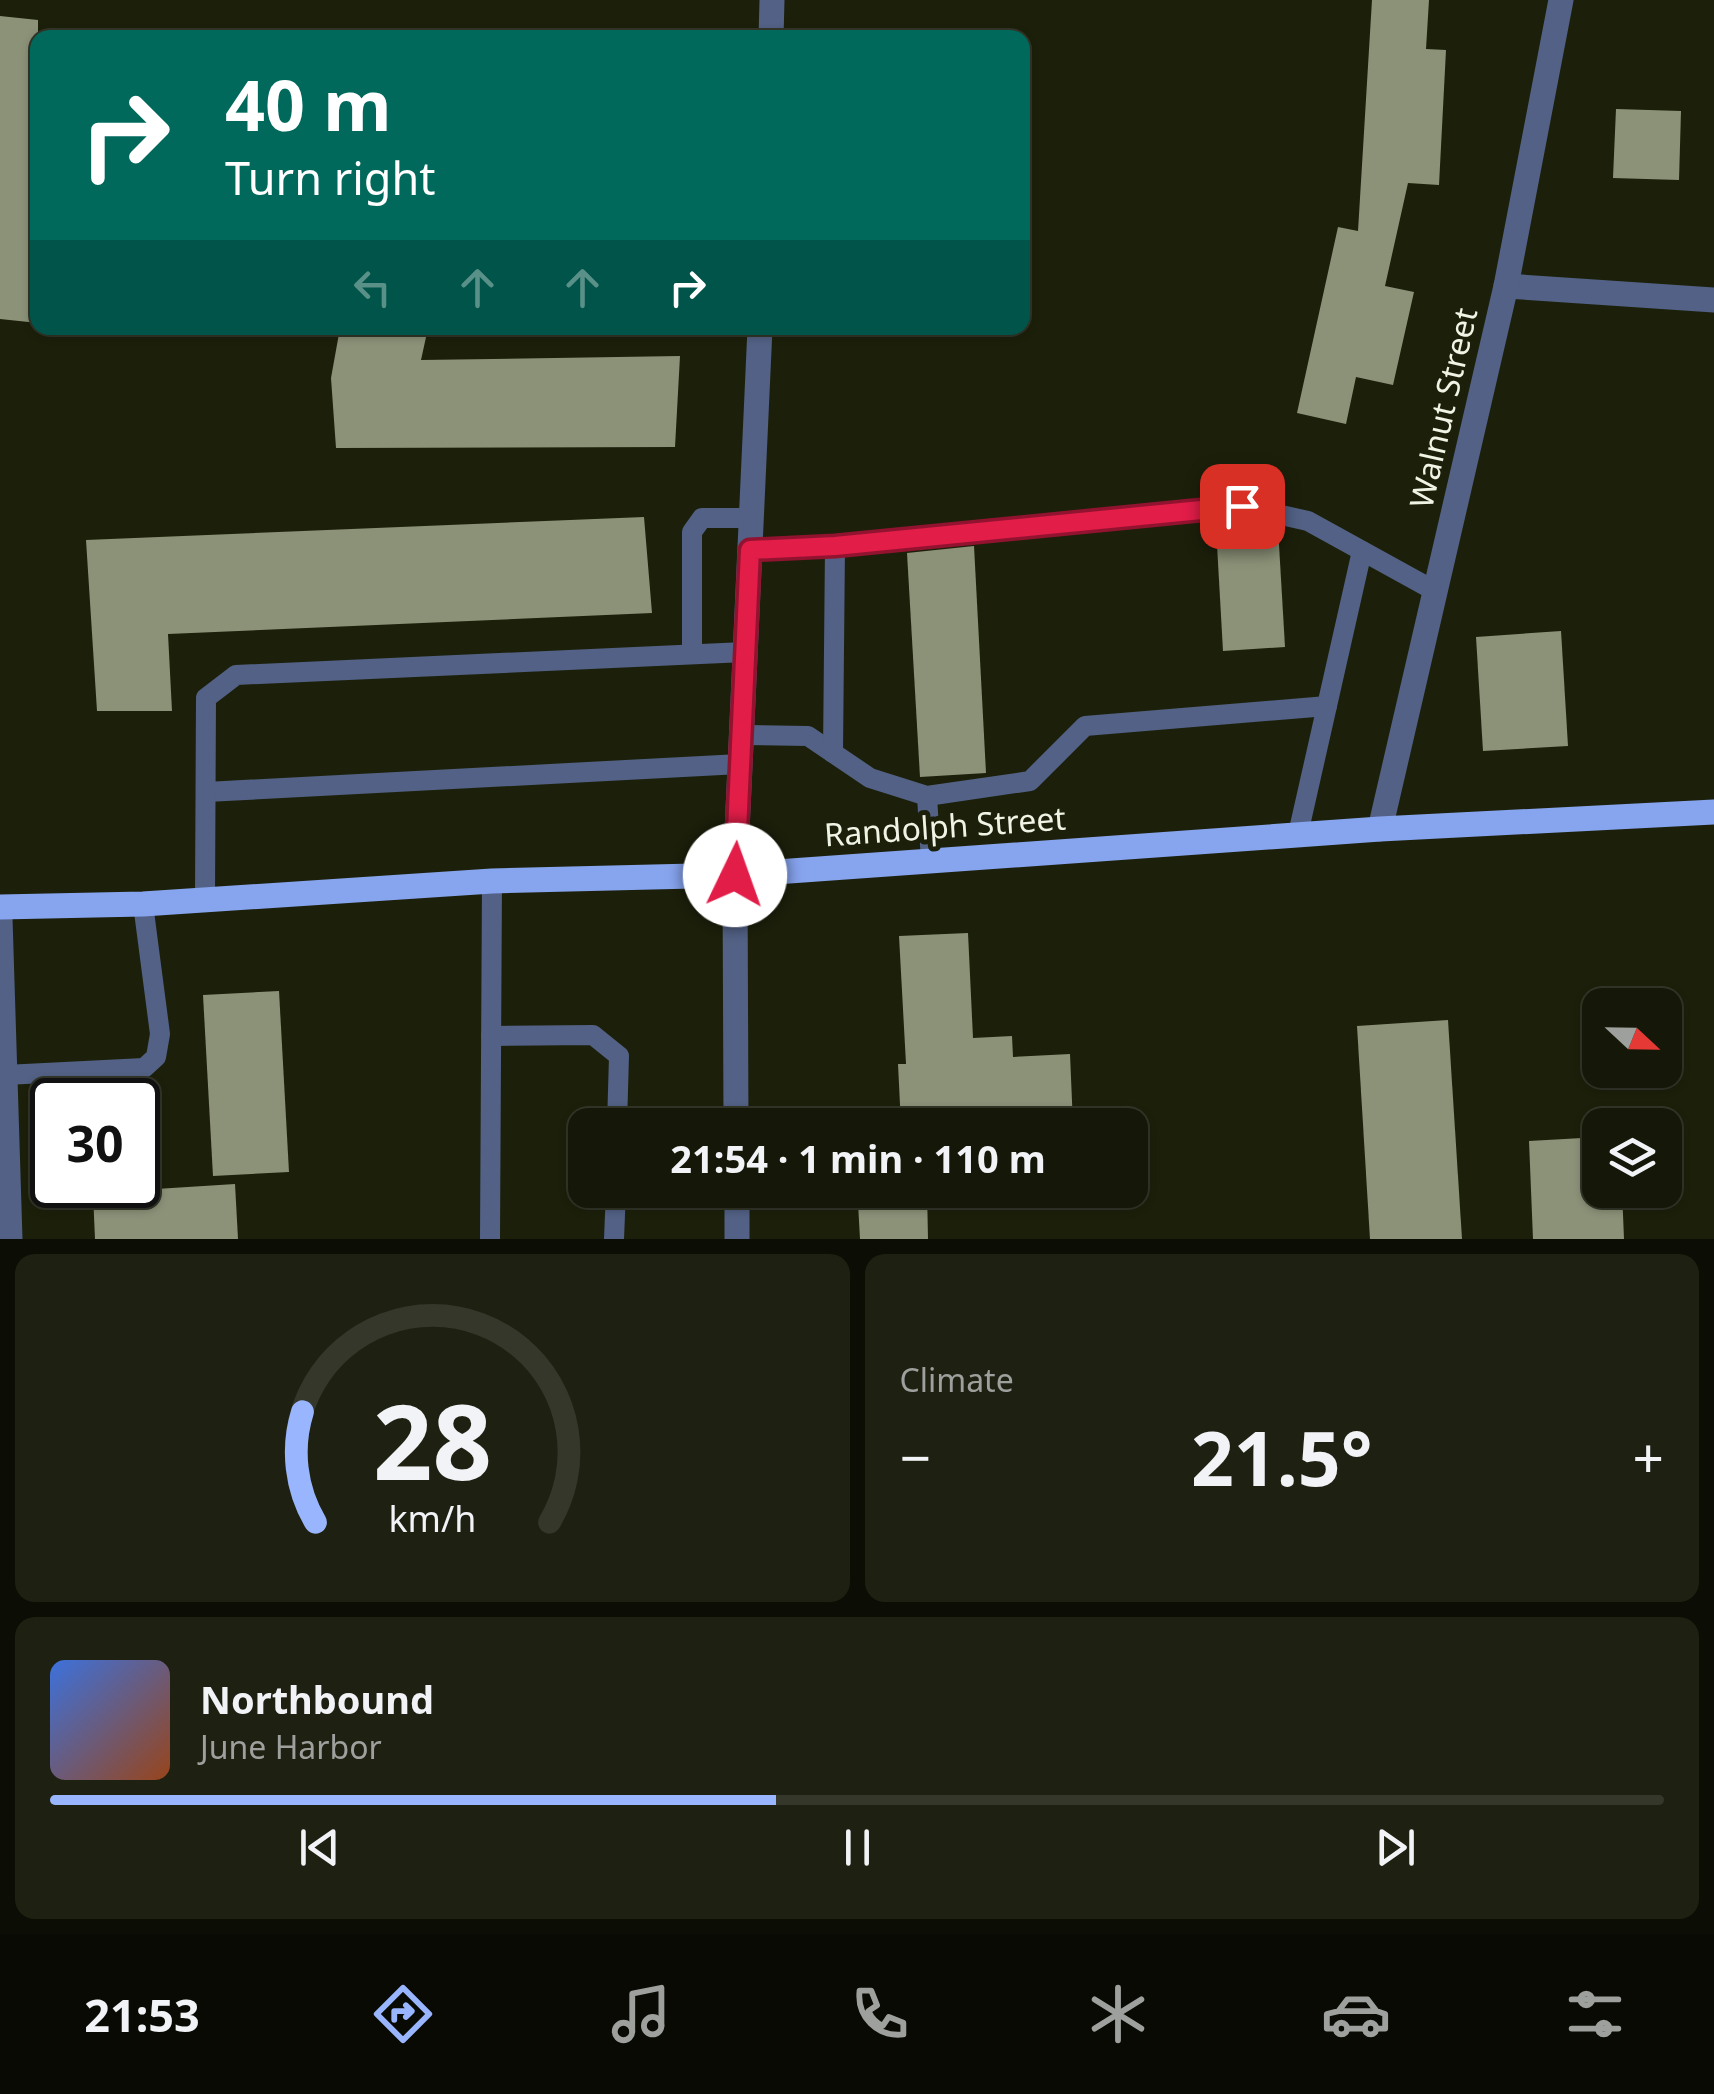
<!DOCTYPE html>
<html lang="en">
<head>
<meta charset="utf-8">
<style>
  :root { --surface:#151808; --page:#1e2112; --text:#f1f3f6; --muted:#9da09c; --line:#343729; --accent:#99b5fd }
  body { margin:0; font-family:"Noto Sans",sans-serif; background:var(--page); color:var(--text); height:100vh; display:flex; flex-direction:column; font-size:38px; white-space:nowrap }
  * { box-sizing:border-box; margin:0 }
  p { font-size:32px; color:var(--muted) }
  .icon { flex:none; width:55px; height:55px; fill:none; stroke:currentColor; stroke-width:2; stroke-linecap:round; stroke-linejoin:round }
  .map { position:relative; height:1239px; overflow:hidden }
  .details { display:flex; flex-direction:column; gap:15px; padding:15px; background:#0c0d04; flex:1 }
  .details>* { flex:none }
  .hud { position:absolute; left:30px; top:30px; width:1000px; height:305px; border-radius:20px; box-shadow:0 2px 8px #0004,0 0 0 2px var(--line); background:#00695c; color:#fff; overflow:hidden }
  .needle { width:65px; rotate:112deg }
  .buttons { position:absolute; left:1582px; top:988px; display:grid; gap:20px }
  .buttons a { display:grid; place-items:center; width:100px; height:100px; border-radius:20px; background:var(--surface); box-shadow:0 2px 8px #0004,0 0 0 2px var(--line); font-size:50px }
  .speed { position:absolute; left:30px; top:1078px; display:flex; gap:20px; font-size:50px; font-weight:700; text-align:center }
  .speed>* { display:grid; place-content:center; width:130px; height:130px; border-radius:50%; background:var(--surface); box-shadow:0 2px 8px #0004,0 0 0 2px var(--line); line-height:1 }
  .speed .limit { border:5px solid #111; border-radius:15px; background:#fff; color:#111 }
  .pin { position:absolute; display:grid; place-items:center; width:85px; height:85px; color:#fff; margin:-42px; border-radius:20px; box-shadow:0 5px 15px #0006 }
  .me { position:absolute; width:110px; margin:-55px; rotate:3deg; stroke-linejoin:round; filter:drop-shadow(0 0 8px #0008) }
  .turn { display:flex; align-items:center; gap:35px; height:210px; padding:0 30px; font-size:45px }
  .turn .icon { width:130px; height:130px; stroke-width:2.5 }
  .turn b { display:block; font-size:70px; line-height:85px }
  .lanes { display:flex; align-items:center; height:95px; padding:0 30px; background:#0003; justify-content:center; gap:50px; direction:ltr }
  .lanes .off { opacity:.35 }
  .big { font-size:75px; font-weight:700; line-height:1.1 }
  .details .widget { flex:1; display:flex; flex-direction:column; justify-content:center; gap:15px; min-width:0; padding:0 35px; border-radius:20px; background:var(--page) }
  .details .dial { align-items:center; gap:0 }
  .dial svg { height:260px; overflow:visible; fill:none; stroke:var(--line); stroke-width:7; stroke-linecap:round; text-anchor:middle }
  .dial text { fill:var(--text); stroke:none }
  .song { display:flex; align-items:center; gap:30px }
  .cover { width:120px; height:120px; border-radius:15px; background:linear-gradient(135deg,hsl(220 70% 55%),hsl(20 70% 35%)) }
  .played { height:10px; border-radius:5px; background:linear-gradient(90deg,var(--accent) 45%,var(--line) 45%) }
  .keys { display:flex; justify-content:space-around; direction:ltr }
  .heat { display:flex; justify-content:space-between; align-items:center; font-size:55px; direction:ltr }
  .details .tiles { flex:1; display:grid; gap:15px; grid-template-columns:1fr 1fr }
  .widget:last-child { grid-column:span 2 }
  .trip { position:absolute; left:568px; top:1108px; width:580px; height:100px; border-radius:20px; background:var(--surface); box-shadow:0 2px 8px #0004,0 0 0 2px var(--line); font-weight:700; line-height:100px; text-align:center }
  .tabs { display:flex; height:160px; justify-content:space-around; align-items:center; background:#080a03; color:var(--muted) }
  .tabs .icon { width:70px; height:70px }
  .tabs .current { color:var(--accent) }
  .tabs b { font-size:45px; color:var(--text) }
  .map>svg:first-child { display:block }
  .building { fill:#8c9278 }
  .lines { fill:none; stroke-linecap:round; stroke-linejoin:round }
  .lane { stroke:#526185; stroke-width:20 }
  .street { stroke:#526185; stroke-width:25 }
  .primary { stroke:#87a4ef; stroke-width:25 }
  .route-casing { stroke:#92132f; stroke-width:25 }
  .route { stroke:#e11d48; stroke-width:18 }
  .labels { text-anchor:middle; stroke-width:10; stroke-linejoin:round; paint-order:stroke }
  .street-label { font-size:32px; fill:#f0f4e5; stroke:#1c200a }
</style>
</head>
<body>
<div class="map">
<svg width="1714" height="1239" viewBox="0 0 1714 1239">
  <rect width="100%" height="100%" fill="#1c200a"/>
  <!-- building -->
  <g class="building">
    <polygon points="1372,0 1429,0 1426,49 1446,50 1439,185 1408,183 1385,286 1414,292 1393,385 1356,377 1346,424 1297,413 1338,227 1358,231"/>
    <polygon points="0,16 38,20 38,323 0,319"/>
    <polygon points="1616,109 1681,111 1679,180 1613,178"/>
    <polygon points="340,328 428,328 421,360 680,356 675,447 336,448 331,378"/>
    <polygon points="644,517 652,613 168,634 172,711 97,711 86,540"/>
    <polygon points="1262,525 1278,528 1285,647 1223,651 1216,527"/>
    <polygon points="974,546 986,773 920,777 907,553"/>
    <polygon points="1561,631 1568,746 1483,751 1476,637"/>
    <polygon points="968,933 973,1038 1012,1036 1013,1057 1070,1054 1073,1125 901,1125 898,1064 906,1064 899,936"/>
    <polygon points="279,991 289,1172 213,1176 203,995"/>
    <polygon points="1448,1020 1462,1239 1370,1239 1357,1026"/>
    <polygon points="1600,1137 1600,1190 1622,1190 1624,1239 1533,1239 1529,1141"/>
    <polygon points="235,1184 238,1239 95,1239 93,1193"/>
    <polygon points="878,1190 927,1190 928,1239 860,1239 858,1203 878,1202"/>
  </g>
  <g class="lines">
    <!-- lane -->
    <g class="lane">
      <polyline points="750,550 835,546 1241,506 1308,521 1435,591"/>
      <polyline points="692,654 692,532 702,518 751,518"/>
      <polyline points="741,735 808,736 870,778 927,796 1030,781 1085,726 1327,706"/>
      <polyline points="833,753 835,546"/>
      <polyline points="206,792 740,764"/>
      <polyline points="927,796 931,861"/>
      <polyline points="1298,834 1362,551"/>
      <polyline points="205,897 206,698 236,675 745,652"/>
      <polyline points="491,1036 593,1035 619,1056 617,1125"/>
      <polyline points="5,1075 144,1068 156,1057 160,1034 143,904"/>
      <polyline points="490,1239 492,881"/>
      <polyline points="614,1239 616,1190"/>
    </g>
    <!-- street -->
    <g class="street">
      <polyline points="771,38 772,0"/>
      <polyline points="1506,286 1714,300"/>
      <polyline points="1380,829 1506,286 1561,0"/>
      <polyline points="0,918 10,1239"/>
      <polyline points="736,1125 735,875 760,328"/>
      <polyline points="737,1190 737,1239"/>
    </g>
    <!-- primary -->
    <polyline class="primary" points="0,907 143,904 492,881 735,875 1380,829 1714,812"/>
  </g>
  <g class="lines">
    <defs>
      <polyline id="route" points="735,875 750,550 835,546 1242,506"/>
    </defs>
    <!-- route casing -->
    <use href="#route" class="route-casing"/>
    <!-- route -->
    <use href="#route" class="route"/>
  </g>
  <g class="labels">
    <!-- street labels -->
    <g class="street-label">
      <text transform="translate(1444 408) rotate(-77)" y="11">Walnut Street</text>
      <text transform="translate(945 827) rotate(-4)" y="11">Randolph Street</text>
    </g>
  </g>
</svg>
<div class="buttons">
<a><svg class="needle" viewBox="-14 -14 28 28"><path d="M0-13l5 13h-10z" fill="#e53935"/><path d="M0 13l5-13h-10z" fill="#9da09c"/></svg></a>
<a><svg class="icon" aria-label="layers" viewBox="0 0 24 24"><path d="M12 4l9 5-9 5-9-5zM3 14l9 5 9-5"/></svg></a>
</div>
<div class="speed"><div class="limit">30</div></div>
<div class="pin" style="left:1242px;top:506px;background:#d93025"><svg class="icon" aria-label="arrive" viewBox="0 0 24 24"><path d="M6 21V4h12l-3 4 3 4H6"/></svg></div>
<svg class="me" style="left:735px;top:875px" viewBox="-20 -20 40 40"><circle r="19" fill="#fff"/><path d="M0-13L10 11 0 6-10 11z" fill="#e11d48"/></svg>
<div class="trip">21:54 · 1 min · 110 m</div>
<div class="hud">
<div class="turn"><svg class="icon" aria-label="right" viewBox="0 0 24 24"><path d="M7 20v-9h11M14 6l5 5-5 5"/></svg><div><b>40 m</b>Turn right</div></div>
<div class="lanes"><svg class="icon off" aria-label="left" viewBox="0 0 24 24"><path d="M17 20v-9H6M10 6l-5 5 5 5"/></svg><svg class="icon off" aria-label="ahead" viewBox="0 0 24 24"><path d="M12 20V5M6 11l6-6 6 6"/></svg><svg class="icon off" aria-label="ahead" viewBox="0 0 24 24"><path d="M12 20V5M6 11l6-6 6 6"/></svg><svg class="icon" aria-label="right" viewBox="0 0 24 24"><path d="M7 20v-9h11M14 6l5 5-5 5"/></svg></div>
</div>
</div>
<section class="details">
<div class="tiles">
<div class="widget dial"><svg viewBox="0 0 100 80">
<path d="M14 69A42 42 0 1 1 86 69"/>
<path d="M14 69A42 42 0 0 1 10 35" stroke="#99b5fd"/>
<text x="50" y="56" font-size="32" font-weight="700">28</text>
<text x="50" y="72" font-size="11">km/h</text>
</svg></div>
<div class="widget"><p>Climate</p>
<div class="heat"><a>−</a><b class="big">21.5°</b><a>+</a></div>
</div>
<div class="widget">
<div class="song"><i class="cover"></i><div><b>Northbound</b><p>June Harbor</p></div></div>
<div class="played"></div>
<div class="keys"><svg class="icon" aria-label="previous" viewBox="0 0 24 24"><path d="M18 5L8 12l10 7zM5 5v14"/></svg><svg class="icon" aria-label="pause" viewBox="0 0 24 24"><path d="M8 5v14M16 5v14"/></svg><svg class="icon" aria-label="next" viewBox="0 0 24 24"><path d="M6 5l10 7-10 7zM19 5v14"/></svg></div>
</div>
</div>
</section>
<nav class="tabs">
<b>21:53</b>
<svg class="icon current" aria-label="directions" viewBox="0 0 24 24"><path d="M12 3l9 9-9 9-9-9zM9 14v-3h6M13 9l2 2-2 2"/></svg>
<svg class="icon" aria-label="music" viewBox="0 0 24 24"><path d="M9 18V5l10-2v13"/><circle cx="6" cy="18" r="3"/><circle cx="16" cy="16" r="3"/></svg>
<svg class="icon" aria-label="phone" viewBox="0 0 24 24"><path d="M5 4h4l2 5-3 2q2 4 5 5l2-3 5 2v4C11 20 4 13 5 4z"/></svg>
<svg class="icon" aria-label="climate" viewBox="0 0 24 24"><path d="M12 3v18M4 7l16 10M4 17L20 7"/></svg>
<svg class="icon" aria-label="car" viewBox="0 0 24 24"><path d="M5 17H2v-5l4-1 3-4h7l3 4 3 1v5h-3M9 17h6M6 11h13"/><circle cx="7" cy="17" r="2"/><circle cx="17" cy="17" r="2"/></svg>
<svg class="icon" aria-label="filters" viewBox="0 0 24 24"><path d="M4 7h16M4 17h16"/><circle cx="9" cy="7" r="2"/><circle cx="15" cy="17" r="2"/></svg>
</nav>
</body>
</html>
